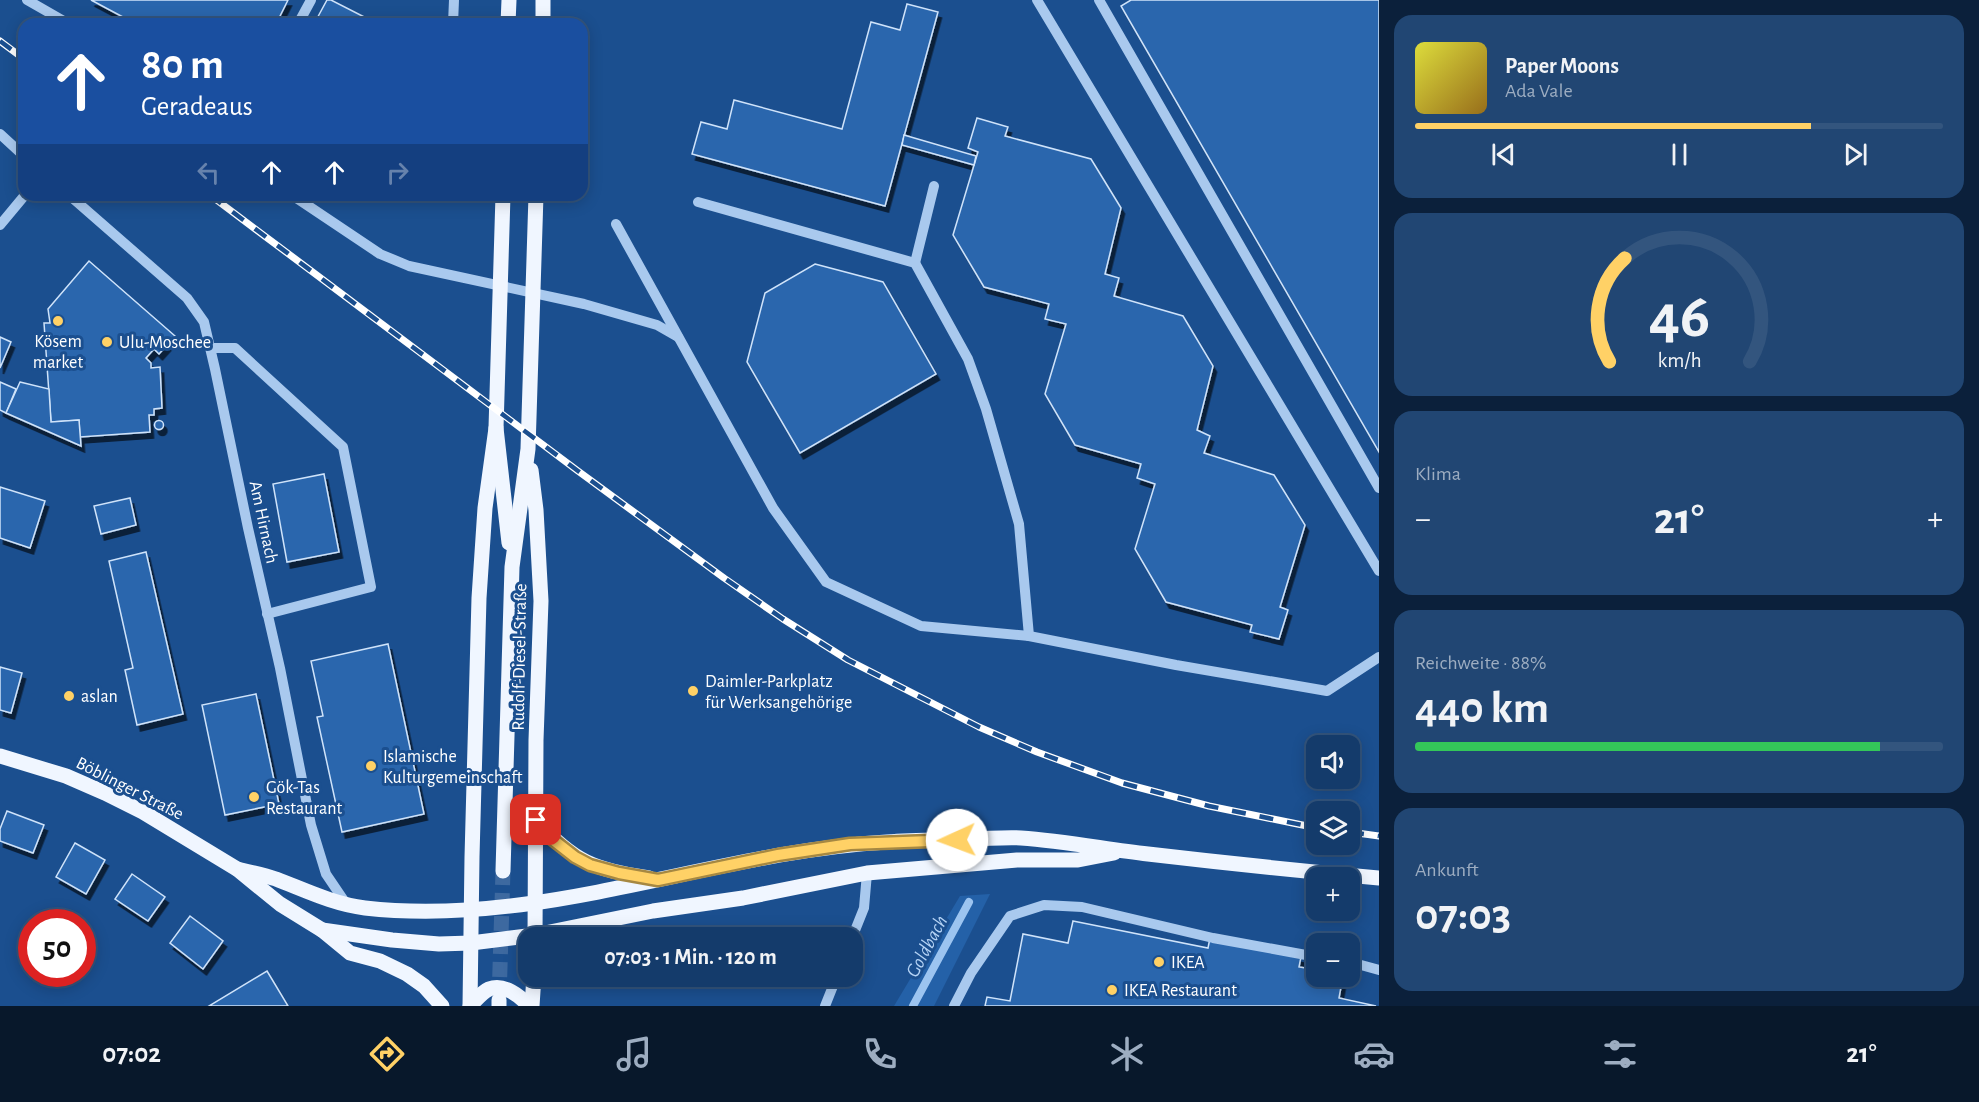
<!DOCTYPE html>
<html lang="de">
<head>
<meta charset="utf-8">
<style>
  :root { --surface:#143b6b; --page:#214673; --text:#f1f3f6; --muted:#9dadc1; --line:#33557e; --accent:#ffd166 }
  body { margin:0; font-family:"Alegreya Sans",sans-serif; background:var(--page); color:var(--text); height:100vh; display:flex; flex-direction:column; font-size:22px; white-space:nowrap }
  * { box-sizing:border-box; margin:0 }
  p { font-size:20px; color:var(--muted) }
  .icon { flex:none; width:33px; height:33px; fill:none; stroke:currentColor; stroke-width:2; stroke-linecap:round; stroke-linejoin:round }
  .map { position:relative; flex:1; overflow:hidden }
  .sheet { display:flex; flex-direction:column; gap:15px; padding:15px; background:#0b203b; width:600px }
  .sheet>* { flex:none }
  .hud { position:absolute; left:18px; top:18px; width:570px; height:183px; border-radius:18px; box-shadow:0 3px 15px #0003,0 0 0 2px var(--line); background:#1a4fa0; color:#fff; overflow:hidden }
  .fabs { position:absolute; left:1306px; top:735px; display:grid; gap:12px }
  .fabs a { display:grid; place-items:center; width:54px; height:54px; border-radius:12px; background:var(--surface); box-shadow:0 3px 15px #0003,0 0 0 2px var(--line); font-size:30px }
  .speed { position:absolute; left:18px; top:909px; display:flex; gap:12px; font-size:30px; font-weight:700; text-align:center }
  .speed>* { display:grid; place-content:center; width:78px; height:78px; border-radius:50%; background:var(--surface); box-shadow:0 3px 15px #0003,0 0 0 2px var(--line); line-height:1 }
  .speed .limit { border:9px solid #d22; background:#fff; color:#111 }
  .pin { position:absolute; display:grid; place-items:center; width:51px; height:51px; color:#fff; margin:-26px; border-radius:12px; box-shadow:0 3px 9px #0006 }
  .me { position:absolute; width:66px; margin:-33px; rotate:268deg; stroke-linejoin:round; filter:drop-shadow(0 0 4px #0008) }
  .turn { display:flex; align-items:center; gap:21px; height:126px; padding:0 24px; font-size:27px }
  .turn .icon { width:78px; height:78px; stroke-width:2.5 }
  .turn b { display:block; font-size:42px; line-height:51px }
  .lanes { display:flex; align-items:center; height:57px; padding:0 24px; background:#0003; justify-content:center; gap:30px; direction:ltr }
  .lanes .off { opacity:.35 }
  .big { font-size:45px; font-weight:700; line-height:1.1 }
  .sheet .widget { flex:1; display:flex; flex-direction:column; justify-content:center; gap:9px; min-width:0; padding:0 21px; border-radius:18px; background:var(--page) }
  .sheet .dial { align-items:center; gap:0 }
  .dial svg { height:156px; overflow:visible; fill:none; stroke:var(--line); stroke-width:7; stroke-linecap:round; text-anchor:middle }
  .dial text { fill:var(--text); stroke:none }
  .song { display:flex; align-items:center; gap:18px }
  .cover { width:72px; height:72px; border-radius:9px; background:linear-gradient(135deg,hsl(60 70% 55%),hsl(40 70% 35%)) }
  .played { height:6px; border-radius:3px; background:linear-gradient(90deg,var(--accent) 75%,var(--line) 75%) }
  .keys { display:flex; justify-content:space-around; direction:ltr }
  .heat { display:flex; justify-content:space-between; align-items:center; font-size:33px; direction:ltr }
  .charge { height:9px; border-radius:4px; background:linear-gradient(90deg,#34c759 88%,var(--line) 0) }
  .trip { position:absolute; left:518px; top:927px; width:345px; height:60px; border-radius:18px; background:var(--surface); box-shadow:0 3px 15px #0003,0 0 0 2px var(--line); font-weight:700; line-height:60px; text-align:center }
  .dock { display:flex; height:96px; justify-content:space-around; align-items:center; background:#08182b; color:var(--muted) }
  .dock .icon { width:42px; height:42px }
  .dock .current { color:var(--accent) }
  .dock b { font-size:27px; color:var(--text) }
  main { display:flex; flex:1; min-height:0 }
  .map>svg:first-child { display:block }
  .green { fill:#2461a8 }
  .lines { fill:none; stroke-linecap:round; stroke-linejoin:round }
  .stream { stroke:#9cc4f0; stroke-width:8 }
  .building { fill:#2a66ad; stroke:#cfe3fa; stroke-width:1.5; filter:url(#shadow) }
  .major-tunnel { stroke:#3d69a0; stroke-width:15; stroke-dasharray:15 8; stroke-linecap:butt }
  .minor { stroke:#a9c9ee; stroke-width:10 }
  .major { stroke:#f0f6ff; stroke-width:15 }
  .rail-casing { stroke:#fff; stroke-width:7 }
  .rail { stroke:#1b4f8f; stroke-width:4.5; stroke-dasharray:14; stroke-linecap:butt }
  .route-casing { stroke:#a68842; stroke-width:15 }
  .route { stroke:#ffd166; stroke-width:10 }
  .poi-dot { fill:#ffd166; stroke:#1b4f8f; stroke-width:2 }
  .labels { text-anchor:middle; stroke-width:6; stroke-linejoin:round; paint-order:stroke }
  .poi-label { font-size:18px; fill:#fff; stroke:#1b4f8f; text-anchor:start }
  .street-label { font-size:18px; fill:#fff; stroke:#1b4f8f }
  .water-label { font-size:20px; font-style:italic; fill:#b5d3f5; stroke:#1b4f8f }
</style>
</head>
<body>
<main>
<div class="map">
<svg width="1379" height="1006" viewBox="0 0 1379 1006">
  <defs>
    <filter id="shadow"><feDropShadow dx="3.5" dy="6" stdDeviation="0" flood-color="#0009"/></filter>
  </defs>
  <rect width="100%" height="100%" fill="#1b4f8f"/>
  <!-- green -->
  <polygon class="green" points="990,894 934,1006 894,1006 960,896"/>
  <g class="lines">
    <!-- stream -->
    <polyline class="stream" points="913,1006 969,902"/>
  </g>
  <!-- building -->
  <g class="building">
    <polygon points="91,0 288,0 276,24 136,24"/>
    <polygon points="327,0 331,0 378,24 314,24"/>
    <polygon points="1131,0 1379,0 1379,452 1121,6"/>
    <polygon points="907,4 938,12 885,206 692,154 701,122 727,129 734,100 842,129 871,22 900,30"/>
    <polygon points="977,118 1008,127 1005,136 1091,159 1121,208 1105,274 1119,278 1114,296 1183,316 1213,366 1197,430 1210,436 1204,453 1274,475 1305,525 1280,607 1288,610 1279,639 1250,632 1252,625 1166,602 1135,549 1155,484 1137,478 1141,464 1075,445 1045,394 1066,324 1045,319 1049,304 984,287 953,235 978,152 968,148"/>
    <polygon points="904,135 976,156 974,165 902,145"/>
    <polygon points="89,261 175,336 159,354 154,349 146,358 151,363 151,368 160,367 162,408 154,409 154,415 149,415 150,432 80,437 79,420 51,422 44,323 50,323 48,309"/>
    <polygon points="815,264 883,282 936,374 800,453 747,362 765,293"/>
    <polygon points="0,337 11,342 0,368"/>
    <polygon points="0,382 16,389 6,413 0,410"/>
    <polygon points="20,382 49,389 51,422 79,420 81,446 6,413"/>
    <circle cx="159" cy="425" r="4.5"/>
    <polygon points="324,474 339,552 287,562 273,484"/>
    <polygon points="0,487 45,501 30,548 0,538"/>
    <polygon points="130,498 136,525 101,534 94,506"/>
    <polygon points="146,552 183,714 137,725 125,670 133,668 109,561"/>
    <polygon points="388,644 424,814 342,832 317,717 323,716 311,661"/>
    <polygon points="0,667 22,673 11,713 0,710"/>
    <polygon points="256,694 279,804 225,815 202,705"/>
    <polygon points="7,811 44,825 33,853 0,841 0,829"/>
    <polygon points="75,843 105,860 86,894 56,877"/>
    <polygon points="132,874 165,897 148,921 115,899"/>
    <polygon points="190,916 223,941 203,969 170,943"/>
    <polygon points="1073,921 1208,948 1210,938 1301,957 1299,967 1317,970 1317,976 1343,976 1339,998 1376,1006 985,1006 987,997 1010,1001 1023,934 1068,943"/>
    <polygon points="267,971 288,1006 209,1006"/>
  </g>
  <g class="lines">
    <!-- major-tunnel -->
    <polyline class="major-tunnel" points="499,1000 503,871"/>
    <!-- minor -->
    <g class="minor">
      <polyline points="27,0 69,24"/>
      <polyline points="1037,0 1379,571"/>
      <polyline points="1099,0 1379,488"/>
      <polyline points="298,24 311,0"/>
      <polyline points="453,24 454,0"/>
      <polyline points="0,134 24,156"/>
      <polyline points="69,195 187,298 204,322 215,369 248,528 280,668 311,825 326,874 347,905"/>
      <polyline points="292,195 380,254 409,266 584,304 657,325 678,337"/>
      <polyline points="414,195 424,195"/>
      <polyline points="698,202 915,263 968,359 986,409 1019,524 1029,636 1176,665 1327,691 1379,657"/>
      <polyline points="616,224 773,508 826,582 921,626 1029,636"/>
      <polyline points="0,225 25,195"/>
      <polyline points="915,263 934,186"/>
      <polyline points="211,348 235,348 343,447 371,587 267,614"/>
      <polyline points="852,938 864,908 867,873"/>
      <polyline points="1350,962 1379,970"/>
      <polyline points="825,1006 837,976"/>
      <polyline points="954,1006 971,973 1010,916 1044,905 1082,907 1213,938 1317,957"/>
    </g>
    <!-- major -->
    <g class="major">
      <polyline points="508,24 509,0"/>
      <polyline points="543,24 543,0"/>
      <polyline points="503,195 496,428 509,543"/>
      <polyline points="531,470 536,510 541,601 536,740 535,938"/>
      <polyline points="0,756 66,776 105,793 143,812 237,869 280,904 322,930 350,953 380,961 407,974 424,986 442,1006"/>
      <path d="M536 820C574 863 594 869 649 878"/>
      <path d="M237 869C250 872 264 875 276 879 305 890 333 904 365 908 542 928 712 852 887 842 914 840 942 840 969 839 986 839 1004 837 1021 838 1064 841 1105 849 1148 854 1225 863 1302 871 1379 878"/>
      <polyline points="503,871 512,567 528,449 536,195"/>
      <polyline points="322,930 392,940 439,944 471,943 535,935 653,911 743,898 867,873 1017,860 1078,860 1114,853"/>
      <polyline points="470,1006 472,857 479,598 485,508 496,428"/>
      <path d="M470 1006C475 1001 482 992 489 989 504 983 520 996 529 1006"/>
      <polyline points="499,1006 499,1000"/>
      <polyline points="532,1006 534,976"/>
    </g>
    <defs>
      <g id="rail">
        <polyline points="0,41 24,59"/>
        <polyline points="210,195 578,471 724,578 783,619 848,660 979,727 1037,752 1122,783 1209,806 1317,828"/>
        <polyline points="1350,832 1379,836"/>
      </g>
    </defs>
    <!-- rail casing -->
    <use href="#rail" class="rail-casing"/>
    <!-- rail -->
    <use href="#rail" class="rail"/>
  </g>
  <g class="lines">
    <defs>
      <polyline id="route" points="536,820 552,839 575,857 590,865 619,873 658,880 778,855 850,844 957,840"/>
    </defs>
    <!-- route casing -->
    <use href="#route" class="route-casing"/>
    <!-- route -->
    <use href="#route" class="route"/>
  </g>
  <!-- markers -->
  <g class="poi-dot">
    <circle cx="58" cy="321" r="6"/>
    <circle cx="107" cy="342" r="6"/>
    <circle cx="693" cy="691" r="6"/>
    <circle cx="69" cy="696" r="6"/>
    <circle cx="371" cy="766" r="6"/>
    <circle cx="254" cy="797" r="6"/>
    <circle cx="1159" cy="962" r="6"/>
    <circle cx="1112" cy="990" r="6"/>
  </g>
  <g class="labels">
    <!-- poi labels -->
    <g class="poi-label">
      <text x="58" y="347" text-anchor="middle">Kösem<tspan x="58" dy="21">market</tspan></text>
      <text x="119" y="348">Ulu-Moschee</text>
      <text x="705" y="687">Daimler-Parkplatz<tspan x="705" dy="21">für Werksangehörige</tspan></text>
      <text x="81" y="702">aslan</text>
      <text x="383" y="762">Islamische<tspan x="383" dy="21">Kulturgemeinschaft</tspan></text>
      <text x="266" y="793">Gök-Tas<tspan x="266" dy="21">Restaurant</tspan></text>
      <text x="1171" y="968">IKEA</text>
      <text x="1124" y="996">IKEA Restaurant</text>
    </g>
    <!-- street labels -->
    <g class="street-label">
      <text transform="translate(264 522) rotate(78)" y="6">Am Hirnach</text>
      <text transform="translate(519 657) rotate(-89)" y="6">Rudolf-Diesel-Straße</text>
      <text transform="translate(130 788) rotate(27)" y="6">Böblinger Straße</text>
    </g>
    <!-- water labels -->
    <g class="water-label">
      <text transform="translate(926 946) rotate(-62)" y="7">Goldbach</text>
    </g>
  </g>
</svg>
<div class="fabs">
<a><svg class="icon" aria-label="sound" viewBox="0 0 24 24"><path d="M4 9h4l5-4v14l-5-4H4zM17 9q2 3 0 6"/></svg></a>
<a><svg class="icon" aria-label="layers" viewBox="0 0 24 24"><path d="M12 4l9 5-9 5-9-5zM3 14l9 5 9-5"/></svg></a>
<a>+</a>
<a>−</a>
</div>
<div class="speed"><div class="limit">50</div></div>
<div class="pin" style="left:536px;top:820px;background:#d93025"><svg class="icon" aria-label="arrive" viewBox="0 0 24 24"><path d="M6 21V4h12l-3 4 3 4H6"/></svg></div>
<svg class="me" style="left:957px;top:840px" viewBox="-20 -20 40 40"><circle r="19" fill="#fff"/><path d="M0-13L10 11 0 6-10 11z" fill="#ffd166"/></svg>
<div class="trip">07:03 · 1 Min. · 120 m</div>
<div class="hud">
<div class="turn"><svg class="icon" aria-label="ahead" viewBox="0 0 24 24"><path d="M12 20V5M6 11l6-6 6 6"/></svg><div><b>80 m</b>Geradeaus</div></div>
<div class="lanes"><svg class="icon off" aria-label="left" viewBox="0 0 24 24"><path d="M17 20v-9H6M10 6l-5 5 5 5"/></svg><svg class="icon" aria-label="ahead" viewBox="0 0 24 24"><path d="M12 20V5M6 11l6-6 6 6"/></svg><svg class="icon" aria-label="ahead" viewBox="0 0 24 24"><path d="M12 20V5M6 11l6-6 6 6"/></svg><svg class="icon off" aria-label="right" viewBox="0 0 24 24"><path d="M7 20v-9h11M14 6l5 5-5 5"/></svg></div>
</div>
</div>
<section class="sheet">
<div class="widget">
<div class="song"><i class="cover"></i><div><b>Paper Moons</b><p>Ada Vale</p></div></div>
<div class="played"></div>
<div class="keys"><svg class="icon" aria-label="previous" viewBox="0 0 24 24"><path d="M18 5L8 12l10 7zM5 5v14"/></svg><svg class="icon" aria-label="pause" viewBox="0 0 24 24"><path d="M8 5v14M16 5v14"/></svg><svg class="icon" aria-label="next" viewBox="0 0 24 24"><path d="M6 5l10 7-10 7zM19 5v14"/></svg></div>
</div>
<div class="widget dial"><svg viewBox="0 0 100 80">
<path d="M14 69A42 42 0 1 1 86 69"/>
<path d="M14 69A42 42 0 0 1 22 16" stroke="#ffd166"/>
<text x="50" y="56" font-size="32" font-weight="700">46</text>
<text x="50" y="72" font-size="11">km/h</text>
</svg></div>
<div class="widget"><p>Klima</p>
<div class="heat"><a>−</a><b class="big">21°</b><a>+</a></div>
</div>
<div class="widget"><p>Reichweite · 88%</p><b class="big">440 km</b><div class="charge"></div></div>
<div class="widget"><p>Ankunft</p><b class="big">07:03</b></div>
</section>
</main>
<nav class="dock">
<b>07:02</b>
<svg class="icon current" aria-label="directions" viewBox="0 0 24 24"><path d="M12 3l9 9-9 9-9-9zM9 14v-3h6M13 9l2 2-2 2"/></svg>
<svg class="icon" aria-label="music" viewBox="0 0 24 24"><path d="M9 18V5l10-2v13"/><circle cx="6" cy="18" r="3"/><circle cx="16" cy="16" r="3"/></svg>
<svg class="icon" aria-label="phone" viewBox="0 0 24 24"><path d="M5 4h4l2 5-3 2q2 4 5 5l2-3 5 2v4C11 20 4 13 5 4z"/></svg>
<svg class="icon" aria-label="climate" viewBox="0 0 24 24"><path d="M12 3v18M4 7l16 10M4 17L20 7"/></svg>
<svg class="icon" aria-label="car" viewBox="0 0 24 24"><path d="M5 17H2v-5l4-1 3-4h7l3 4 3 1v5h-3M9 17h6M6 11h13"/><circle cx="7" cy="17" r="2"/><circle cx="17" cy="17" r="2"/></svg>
<svg class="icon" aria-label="filters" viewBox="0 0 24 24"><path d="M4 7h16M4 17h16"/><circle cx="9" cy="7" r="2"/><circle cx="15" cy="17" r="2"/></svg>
<b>21°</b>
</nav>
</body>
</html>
